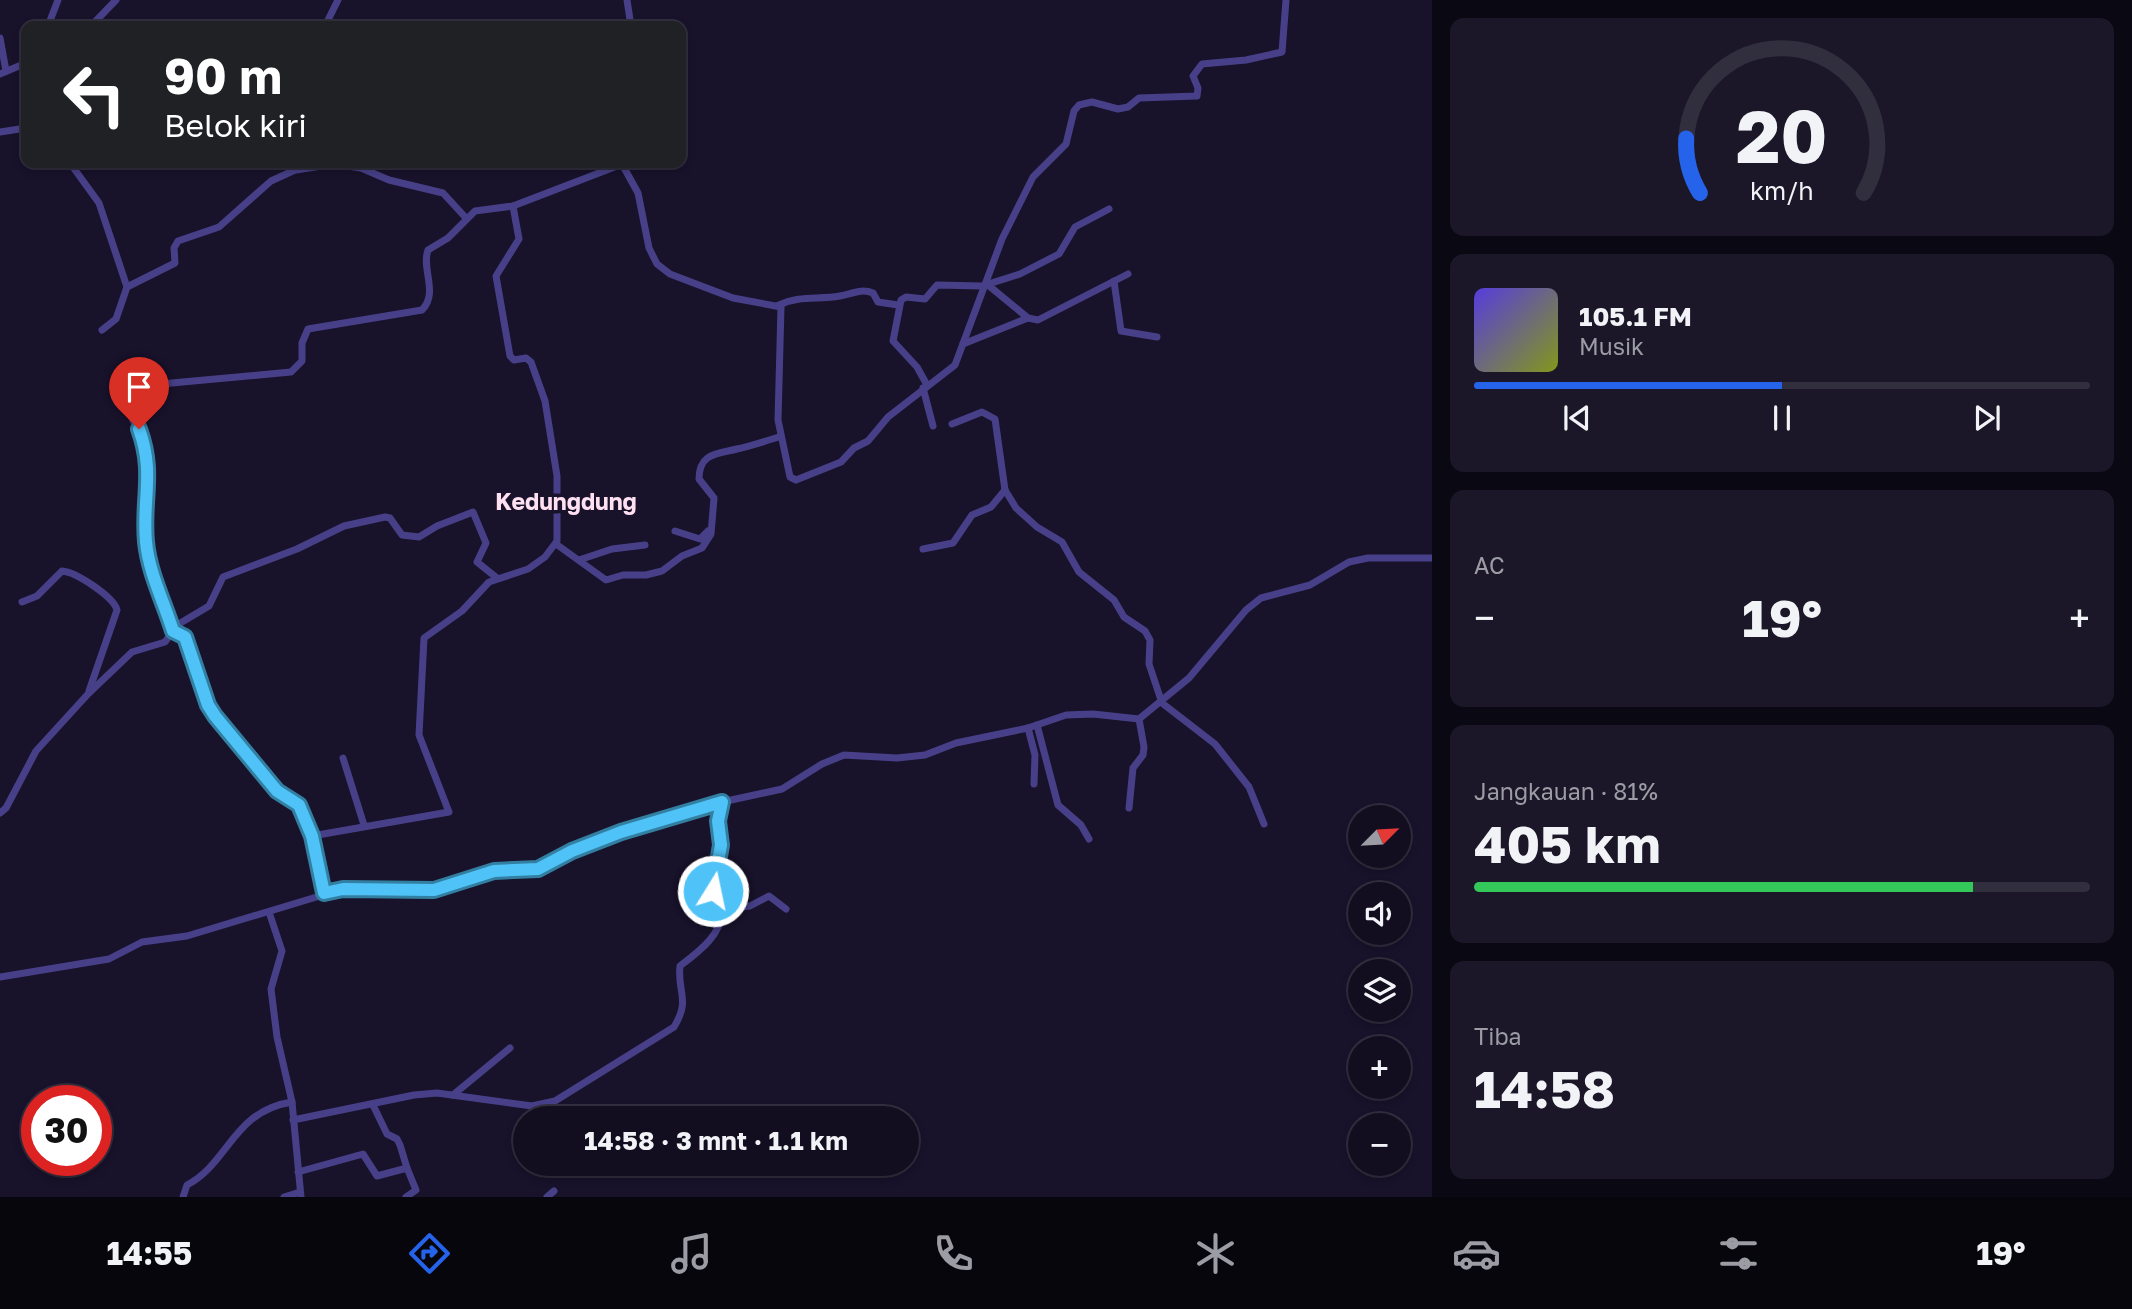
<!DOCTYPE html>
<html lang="id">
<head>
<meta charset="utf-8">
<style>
  :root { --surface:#120e20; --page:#1b1729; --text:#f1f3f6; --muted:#9c9ca5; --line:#312e3e; --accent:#2563eb }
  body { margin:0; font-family:"Golos Text",sans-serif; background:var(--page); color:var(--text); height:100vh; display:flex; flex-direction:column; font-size:26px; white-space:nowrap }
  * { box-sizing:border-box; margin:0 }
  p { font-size:23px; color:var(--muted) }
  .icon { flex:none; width:38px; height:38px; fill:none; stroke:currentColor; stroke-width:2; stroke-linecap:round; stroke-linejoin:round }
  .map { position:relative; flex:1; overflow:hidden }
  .sheet { display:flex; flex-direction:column; gap:18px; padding:18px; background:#0a0812; width:700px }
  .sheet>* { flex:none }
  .hud { position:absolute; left:21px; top:21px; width:665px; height:147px; border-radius:14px; box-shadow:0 4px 10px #0003,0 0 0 2px var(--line); background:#202124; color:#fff; overflow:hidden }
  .needle { width:46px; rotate:66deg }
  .controls { position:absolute; left:1348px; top:805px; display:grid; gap:14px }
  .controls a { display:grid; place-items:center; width:63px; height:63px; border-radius:50%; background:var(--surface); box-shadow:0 4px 10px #0003,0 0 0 2px var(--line); font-size:35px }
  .speed { position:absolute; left:21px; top:1085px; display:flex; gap:14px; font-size:35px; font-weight:700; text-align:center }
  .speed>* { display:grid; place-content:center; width:91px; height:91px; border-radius:50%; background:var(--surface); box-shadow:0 4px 10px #0003,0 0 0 2px var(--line); line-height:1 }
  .speed .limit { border:10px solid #d22; background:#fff; color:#111 }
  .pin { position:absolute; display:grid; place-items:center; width:60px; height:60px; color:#fff; margin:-72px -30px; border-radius:50% 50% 50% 0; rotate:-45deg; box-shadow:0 0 7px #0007 }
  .pin .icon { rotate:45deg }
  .me { position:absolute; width:77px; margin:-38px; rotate:10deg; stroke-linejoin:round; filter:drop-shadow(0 0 5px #0008) }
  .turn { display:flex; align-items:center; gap:24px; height:147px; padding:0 28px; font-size:32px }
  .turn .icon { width:91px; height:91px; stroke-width:2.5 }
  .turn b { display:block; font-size:49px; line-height:60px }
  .big { font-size:52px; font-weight:700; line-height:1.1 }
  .sheet .tile { flex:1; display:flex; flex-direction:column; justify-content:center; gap:10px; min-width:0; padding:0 24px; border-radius:14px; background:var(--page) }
  .sheet .dial { align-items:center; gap:0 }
  .dial svg { height:182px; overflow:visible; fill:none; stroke:var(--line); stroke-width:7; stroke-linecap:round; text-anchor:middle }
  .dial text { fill:var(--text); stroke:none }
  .song { display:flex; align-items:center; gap:21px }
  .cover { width:84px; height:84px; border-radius:10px; background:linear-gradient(135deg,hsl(250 70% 55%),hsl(70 70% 35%)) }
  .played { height:7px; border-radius:4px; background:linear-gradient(90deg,var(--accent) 50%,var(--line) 50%) }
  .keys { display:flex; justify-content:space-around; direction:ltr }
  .heat { display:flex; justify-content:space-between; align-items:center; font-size:38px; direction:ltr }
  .charge { height:10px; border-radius:5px; background:linear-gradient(90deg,#34c759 81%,var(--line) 0) }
  .trip { position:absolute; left:513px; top:1106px; width:406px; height:70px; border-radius:35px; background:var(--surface); box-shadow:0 4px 10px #0003,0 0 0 2px var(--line); font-weight:700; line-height:70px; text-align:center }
  .menu { display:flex; height:112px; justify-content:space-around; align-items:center; background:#07060d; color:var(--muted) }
  .menu .icon { width:49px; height:49px }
  .menu .current { color:var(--accent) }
  .menu b { font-size:32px; color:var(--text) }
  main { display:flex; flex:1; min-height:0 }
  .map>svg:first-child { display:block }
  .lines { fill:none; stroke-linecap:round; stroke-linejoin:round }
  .minor { stroke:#474088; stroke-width:7 }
  .route-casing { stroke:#337fa1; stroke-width:18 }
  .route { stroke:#4fc3f7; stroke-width:12 }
  .labels { text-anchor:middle; stroke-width:7; stroke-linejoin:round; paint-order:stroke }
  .quarter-label { font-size:23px; font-weight:bold; fill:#fee0f1; stroke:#18122b }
</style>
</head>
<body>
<main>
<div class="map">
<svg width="1432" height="1197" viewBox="0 0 1432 1197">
  <rect width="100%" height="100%" fill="#18122b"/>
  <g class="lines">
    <!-- minor -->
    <g class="minor">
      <polyline points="627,0 631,26"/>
      <polyline points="48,26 58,0"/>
      <polyline points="91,26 116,0"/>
      <polyline points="325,26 338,0"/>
      <polyline points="0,38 6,71"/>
      <polyline points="0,74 26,63"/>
      <polyline points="0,132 26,128"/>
      <polyline points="70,163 99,203 127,287"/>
      <polyline points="622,164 638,193 649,248 657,264 670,274 733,298 781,307 778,420 790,477 796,480 841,462 854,448 868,441 888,417 955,365 1002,239 1033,177 1066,144 1074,111 1079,105 1092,102 1118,109 1128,107 1139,98 1197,96 1198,88 1193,76 1202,64 1246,60 1282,52 1286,0"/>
      <polyline points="296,170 334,164 361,168 389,180 443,193 466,218"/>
      <polyline points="1114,281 1121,331 1157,337"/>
      <polyline points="988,285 1028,318 1038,320 1128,274"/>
      <path d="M779 305C800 295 818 300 840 296 852 294 861 288 873 293L878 302 898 305"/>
      <polyline points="102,330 116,319 127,287 175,263 174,248 178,241 219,227 271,181 295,170 298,163"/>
      <polyline points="963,344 1028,318"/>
      <polyline points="927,385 917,367 893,341 901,300 906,297 925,299 937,285 982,286 1020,274 1059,254 1075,227 1109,209"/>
      <polyline points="923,388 933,426"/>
      <polyline points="952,424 982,412 995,419 1005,490 1016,508 1037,527 1062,542 1079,572 1114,600 1124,617 1145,631 1150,640 1149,664 1162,703 1215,744 1249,787 1264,824"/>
      <polyline points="675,531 700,539 708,531"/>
      <path d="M556 544 606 580 623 575H646L662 571 682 556 702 548 711 534 714 498 699 479C699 453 717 454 737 449 751 446 765 441 779 437"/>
      <polyline points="923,549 953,543 972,515 991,507 1005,490"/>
      <polyline points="579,560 612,549 645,545"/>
      <path d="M22 602 37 596 62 571C76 572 114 597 117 610L89 691"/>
      <polyline points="172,628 209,606 223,577 297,549 344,526 385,517 390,518 402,535 419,537 437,526 473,512 486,543 477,562 497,578"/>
      <polyline points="173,631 185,637 211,710 277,791 299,805 312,836 324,893"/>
      <polyline points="1037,725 1058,805 1081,825 1089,839"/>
      <polyline points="1028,728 1035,755 1034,784"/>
      <polyline points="343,758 364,825"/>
      <polyline points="1129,808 1133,768 1143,755 1144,747 1139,719"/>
      <path d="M0 813 6 808 36 751 88 694 132 652 165 642 173 631C164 602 150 574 146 544 142 513 153 482 147 452 143 434 123 411 126 393L161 384 291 372 302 361V343L308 329 422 310C439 293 421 269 428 250L448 238 475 211 513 206 625 163"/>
      <polyline points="312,836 449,812 419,735 424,638 462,611 489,582 528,569 545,557 557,541 557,476 545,401 531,362 526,358 514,360 510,356 496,276 519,239 513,206"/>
      <polyline points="724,909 750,906 769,896 786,909"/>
      <polyline points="269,912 282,951 271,989 277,1037 292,1102 301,1197"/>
      <polyline points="0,977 109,959 142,942 187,936 343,889 434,890 494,871 538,869 572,851 621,833 722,802"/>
      <polyline points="453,1095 510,1048"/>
      <polyline points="373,1105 387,1134 397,1139 400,1145 407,1168"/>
      <polyline points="542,1106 550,1118"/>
      <path d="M293 1120 414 1095 437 1093 532 1106 555 1101 674 1027C691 999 677 993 680 966 701 950 720 936 724 909L713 891V885L721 845 718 821 722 802 782 789 822 764 844 755 897 758 925 755 956 743 1028 728 1066 715 1093 714 1139 719 1189 678 1246 610 1261 598 1310 585 1349 562 1368 558H1432"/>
      <polyline points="298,1172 363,1154 377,1176 407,1168 416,1190 406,1197"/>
      <path d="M183 1197 187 1185C229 1163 233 1111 292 1102"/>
      <polyline points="284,1197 300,1192"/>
      <polyline points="547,1197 554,1191"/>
    </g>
  </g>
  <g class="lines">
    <defs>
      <path id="route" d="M139 429C155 473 142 499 146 542 149 573 164 602 173 631L185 637 208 705 215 716 277 791 299 805 312 836 324 893 343 889 434 890 494 871 538 869 572 851 621 832 722 802 718 821 721 845 713 891"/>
    </defs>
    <!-- route casing -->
    <use href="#route" class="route-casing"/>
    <!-- route -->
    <use href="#route" class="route"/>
  </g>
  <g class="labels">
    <!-- quarter labels -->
    <g class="quarter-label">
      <text x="566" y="510">Kedungdung</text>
    </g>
  </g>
</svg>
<div class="controls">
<a><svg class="needle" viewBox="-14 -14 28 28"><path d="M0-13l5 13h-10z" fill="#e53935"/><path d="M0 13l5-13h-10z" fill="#9c9ca5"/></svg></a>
<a><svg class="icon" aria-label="sound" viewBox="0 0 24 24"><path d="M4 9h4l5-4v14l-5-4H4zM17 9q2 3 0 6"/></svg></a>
<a><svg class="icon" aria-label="layers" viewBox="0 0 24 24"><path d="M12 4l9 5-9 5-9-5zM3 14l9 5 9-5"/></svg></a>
<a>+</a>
<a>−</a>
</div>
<div class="speed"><div class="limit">30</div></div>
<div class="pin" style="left:139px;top:429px;background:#d93025"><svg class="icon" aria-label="arrive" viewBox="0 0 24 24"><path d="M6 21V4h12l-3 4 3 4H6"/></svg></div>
<svg class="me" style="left:713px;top:891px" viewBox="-20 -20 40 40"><circle r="17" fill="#4fc3f7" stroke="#fff" stroke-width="3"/><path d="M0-11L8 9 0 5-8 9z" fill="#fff"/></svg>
<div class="trip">14:58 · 3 mnt · 1.1 km</div>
<div class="hud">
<div class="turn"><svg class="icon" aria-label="left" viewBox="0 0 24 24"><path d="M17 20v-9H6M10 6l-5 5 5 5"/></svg><div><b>90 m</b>Belok kiri</div></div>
</div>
</div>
<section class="sheet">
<div class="tile dial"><svg viewBox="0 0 100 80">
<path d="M14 69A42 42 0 1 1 86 69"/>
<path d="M14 69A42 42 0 0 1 8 45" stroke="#2563eb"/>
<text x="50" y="56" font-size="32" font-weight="700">20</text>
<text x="50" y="72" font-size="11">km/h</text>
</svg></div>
<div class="tile">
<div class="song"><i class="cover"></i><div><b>105.1 FM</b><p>Musik</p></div></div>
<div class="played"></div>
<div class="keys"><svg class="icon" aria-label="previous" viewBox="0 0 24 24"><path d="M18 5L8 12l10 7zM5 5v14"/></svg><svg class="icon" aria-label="pause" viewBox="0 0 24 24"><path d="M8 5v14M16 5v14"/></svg><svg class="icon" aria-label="next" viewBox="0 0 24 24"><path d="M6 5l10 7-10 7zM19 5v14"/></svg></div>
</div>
<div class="tile"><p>AC</p>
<div class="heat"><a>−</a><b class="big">19°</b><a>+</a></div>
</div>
<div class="tile"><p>Jangkauan · 81%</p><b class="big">405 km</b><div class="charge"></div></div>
<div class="tile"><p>Tiba</p><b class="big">14:58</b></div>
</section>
</main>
<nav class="menu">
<b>14:55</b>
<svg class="icon current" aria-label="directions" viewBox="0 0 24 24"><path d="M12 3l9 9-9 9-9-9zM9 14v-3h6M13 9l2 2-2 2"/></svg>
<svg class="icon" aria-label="music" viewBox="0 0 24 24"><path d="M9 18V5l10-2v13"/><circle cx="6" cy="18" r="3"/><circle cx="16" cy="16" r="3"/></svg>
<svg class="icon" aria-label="phone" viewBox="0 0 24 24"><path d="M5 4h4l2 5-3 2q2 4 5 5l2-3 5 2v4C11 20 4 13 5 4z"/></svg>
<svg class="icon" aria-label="climate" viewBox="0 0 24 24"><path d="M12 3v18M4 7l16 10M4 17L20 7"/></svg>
<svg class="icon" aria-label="car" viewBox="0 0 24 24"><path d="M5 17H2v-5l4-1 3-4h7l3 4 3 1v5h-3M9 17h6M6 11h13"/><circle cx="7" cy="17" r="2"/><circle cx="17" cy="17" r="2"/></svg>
<svg class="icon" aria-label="filters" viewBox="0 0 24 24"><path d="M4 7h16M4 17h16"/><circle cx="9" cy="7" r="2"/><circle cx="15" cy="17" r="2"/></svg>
<b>19°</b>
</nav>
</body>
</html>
